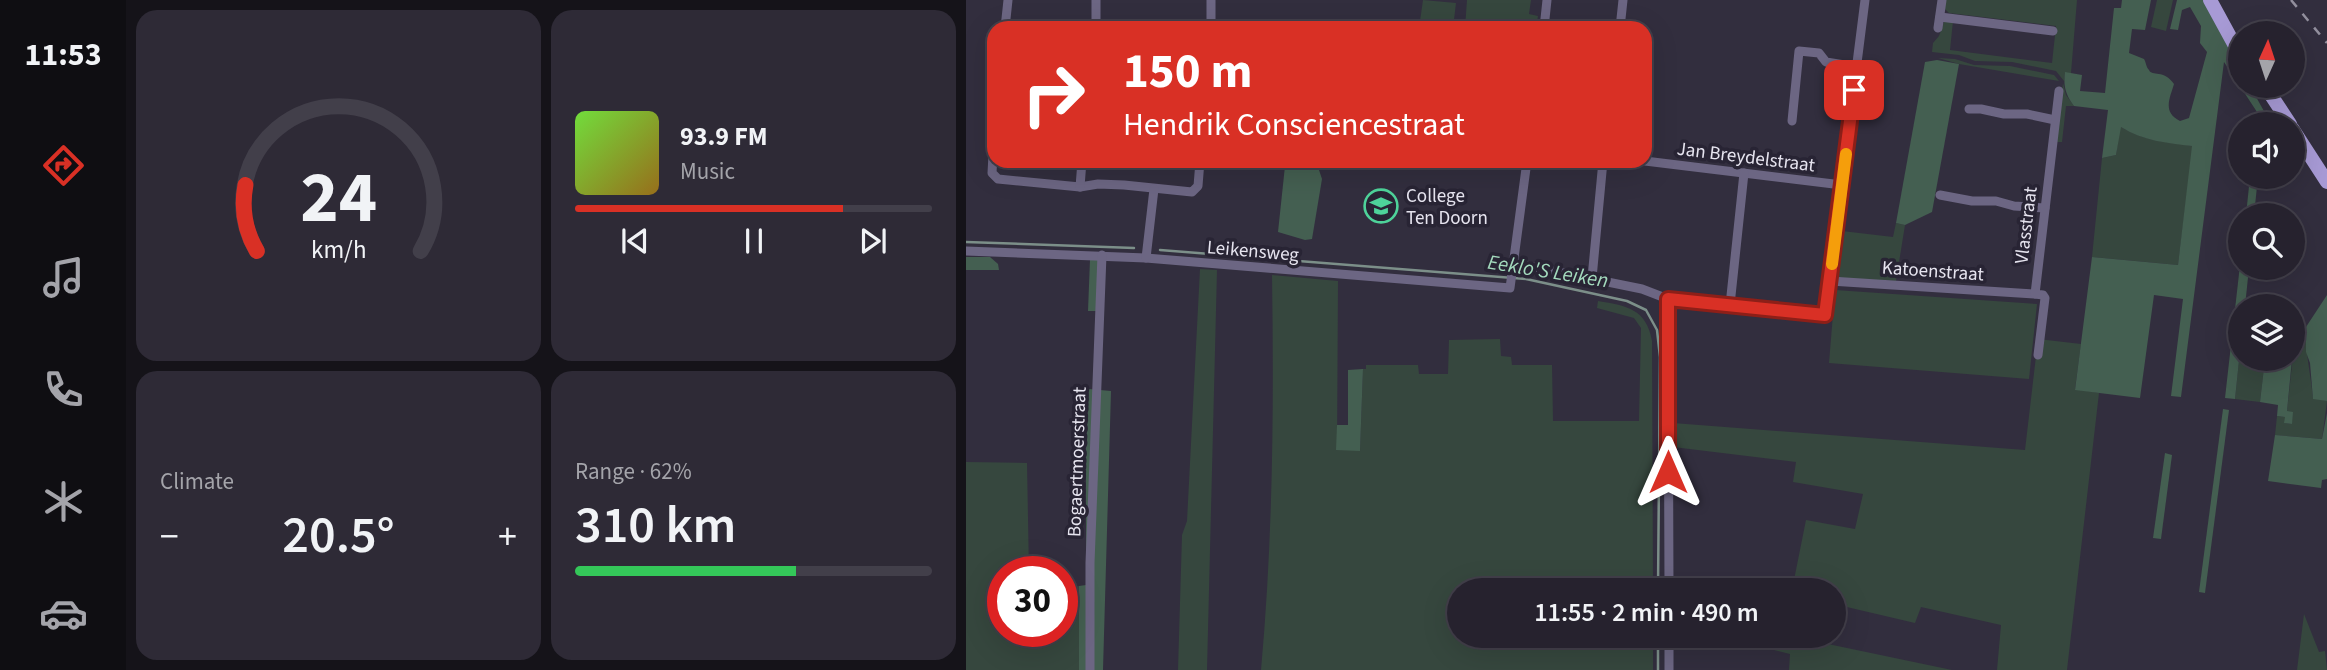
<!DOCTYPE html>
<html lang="en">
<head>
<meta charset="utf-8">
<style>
  :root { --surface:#26222e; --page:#2e2a36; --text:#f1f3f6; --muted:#a4a4aa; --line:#423f4a; --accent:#d93025 }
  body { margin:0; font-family:"Source Sans 3",sans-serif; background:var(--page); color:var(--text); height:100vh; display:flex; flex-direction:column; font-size:26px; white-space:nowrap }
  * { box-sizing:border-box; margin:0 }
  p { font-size:23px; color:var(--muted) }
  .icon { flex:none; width:38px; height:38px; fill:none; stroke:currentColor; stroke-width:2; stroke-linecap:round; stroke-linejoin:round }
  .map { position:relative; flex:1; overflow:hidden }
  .drawer { display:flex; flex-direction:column; gap:10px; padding:10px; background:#151319; width:840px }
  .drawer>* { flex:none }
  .top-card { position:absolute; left:21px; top:21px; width:665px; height:147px; border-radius:21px; box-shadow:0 7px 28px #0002,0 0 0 2px var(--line); background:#d93025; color:#fff; overflow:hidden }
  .needle { width:46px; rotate:3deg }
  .fabs { position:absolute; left:1262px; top:21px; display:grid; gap:14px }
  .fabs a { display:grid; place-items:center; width:77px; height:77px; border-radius:50%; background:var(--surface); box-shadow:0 7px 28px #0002,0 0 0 2px var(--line); font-size:35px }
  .speed { position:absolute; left:21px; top:556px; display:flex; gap:14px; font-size:35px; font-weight:700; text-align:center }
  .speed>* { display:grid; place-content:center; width:91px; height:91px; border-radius:50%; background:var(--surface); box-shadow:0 7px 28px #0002,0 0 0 2px var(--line); line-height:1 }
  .speed .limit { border:10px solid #d22; background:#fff; color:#111 }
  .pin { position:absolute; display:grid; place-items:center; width:60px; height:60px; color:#fff; margin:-30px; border-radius:14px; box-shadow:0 4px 10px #0006 }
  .me { position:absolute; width:77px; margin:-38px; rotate:0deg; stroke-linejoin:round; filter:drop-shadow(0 0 5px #0008) }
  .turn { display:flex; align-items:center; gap:24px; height:147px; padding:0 21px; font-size:32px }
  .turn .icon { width:91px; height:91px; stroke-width:2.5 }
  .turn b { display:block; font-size:49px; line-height:60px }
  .big { font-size:52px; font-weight:600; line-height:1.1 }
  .drawer .widget { flex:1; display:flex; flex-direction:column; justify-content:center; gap:10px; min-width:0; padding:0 24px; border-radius:21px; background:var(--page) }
  .drawer .dial { align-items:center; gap:0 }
  .dial svg { height:182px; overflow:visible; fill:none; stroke:var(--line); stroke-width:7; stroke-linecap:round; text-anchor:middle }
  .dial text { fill:var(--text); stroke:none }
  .song { display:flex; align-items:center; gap:21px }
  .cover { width:84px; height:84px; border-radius:10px; background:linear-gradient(135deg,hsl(100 70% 55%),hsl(40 70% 35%)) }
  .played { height:7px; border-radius:4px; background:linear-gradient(90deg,var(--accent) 75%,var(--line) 75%) }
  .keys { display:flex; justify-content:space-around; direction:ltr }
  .heat { display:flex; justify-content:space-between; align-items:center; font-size:38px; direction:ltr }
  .charge { height:10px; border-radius:5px; background:linear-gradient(90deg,#34c759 62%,var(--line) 0) }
  .drawer .tiles { flex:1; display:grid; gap:10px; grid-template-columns:repeat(2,1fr) }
  .trip { position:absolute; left:481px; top:578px; width:399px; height:70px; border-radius:35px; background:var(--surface); box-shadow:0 7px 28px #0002,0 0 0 2px var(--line); font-weight:600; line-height:70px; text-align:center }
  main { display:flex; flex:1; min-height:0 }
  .menu { display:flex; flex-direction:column; width:126px; justify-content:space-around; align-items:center; background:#0f0e12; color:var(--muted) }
  .menu .icon { width:49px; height:49px }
  .menu .active { color:var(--accent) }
  .menu b { font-size:32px; color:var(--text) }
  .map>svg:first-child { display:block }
  .green { fill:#36473e }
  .forest { fill:#445f51 }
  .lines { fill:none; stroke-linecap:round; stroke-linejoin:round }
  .stream { stroke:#7c8f89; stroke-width:2.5 }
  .minor { stroke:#6c6683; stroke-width:9 }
  .primary { stroke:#a79ad5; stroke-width:14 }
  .rail { stroke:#928f9d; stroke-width:2.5; stroke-dasharray:9 9; stroke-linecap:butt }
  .route-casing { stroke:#8d1f18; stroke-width:18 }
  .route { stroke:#d93025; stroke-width:12 }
  .slow { stroke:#f59e0b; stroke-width:12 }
  .labels { text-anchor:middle; stroke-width:7; stroke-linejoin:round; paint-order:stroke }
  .street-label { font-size:19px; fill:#e6e4ef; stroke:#282434 }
  .poi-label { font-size:19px; fill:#e6e4ef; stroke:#282434; text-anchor:start }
  .water-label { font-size:21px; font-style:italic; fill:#a3dabd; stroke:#282434 }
</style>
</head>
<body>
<main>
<nav class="menu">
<b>11:53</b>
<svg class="icon active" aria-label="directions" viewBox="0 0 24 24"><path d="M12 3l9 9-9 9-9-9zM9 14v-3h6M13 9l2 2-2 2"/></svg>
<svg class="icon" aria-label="music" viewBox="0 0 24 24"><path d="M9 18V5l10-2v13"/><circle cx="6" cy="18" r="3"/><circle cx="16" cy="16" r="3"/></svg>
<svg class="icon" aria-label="phone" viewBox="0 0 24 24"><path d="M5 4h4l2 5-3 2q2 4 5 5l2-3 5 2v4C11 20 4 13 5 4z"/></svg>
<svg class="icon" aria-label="climate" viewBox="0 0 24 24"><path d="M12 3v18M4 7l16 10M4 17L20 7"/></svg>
<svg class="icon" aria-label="car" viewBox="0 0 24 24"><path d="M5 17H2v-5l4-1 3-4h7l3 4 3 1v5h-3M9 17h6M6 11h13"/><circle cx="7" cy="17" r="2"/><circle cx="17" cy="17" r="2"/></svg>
</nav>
<section class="drawer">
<div class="tiles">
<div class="widget dial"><svg viewBox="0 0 100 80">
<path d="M14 69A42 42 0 1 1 86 69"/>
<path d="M14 69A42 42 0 0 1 9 40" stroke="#d93025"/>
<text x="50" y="56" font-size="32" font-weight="700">24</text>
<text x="50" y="72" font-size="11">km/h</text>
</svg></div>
<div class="widget">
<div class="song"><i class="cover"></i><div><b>93.9 FM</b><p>Music</p></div></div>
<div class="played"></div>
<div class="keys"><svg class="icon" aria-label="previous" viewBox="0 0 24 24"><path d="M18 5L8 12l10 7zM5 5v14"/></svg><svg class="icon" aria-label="pause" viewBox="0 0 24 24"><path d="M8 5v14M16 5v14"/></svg><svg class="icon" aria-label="next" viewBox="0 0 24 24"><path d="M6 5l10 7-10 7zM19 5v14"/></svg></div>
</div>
<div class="widget"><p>Climate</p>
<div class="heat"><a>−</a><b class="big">20.5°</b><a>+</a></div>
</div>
<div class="widget"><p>Range · 62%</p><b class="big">310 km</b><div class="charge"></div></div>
</div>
</section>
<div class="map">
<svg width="1361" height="670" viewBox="0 0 1361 670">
  <rect width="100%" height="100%" fill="#322e3e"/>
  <!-- green -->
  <g class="green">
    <polygon points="457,0 490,3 487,28 453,28"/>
    <polygon points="501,0 565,0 563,14 572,16 570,28 499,28"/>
    <polygon points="979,0 1111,0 1105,73 1099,73 1098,81 1090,71 1046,62 1009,61 993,55 966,52 967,43 973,36 978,22 987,21 984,50 1086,63 1090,26 983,13 978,8"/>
    <polygon points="1191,0 1207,0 1200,31 1185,27"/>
    <polygon points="972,58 989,59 1008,65 1044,66 1088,75 1093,81 993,64"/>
    <polygon points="1097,83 1100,95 1108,106 1100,106 1096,142 1090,142"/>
    <path d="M1154 126C1177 141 1200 142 1227 146L1212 265 1126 257 1136 158 1150 155Z"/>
    <polygon points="930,223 939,225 930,281 870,278 876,231 927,237"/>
    <polygon points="234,269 251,270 241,670 212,670 216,535 221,521"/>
    <path d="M306 275 372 281 371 450H394L397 369H400V365H452L453 374H482L483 340 534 339 535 356 545 357 546 365H586L587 421H673L675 328 668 318 631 308 632 301C662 306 680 309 686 341L687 590H494V635H687V670H295C307 538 308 407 306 275Z"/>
    <polygon points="869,290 1071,304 1063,379 863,363"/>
    <path d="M1327 327 1340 329C1339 351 1345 376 1347 398L1361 401 1356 439 1309 435 1311 416 1319 417V423L1326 424 1321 411 1328 346Z"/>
    <polygon points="1072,339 1115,344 1109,389 1133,393 1101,670 1031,670 1035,625 955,607 949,623 868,604 868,590 826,590 840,520 889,529 897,494 827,482 830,462 707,447 707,423 1059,450"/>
    <polygon points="1274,351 1274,359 1299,359 1294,402 1269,399"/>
    <polygon points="0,462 61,463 63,572 37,572 37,587 22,589 23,595 37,594 37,632 96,632 96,588 113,586 113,670 0,670"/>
    <polygon points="1338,614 1353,652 1359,651 1361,670 1331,670"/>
    <polygon points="746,635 819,635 986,670 823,670 824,654"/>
  </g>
  <!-- forest -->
  <g class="forest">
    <path d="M1156 0H1185L1179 30 1166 29 1163 53 1178 59C1180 62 1180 67 1183 70 1186 77 1198 69 1208 84 1204 98 1196 112 1214 121L1223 118 1241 52 1234 43 1235 26 1224 7 1216 10 1212 30 1204 29 1211 0H1238L1274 67V86L1258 62 1215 397 1205 396 1217 299 1188 295 1174 398 1109 390 1126 257 1212 265 1226 146C1201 143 1177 141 1155 127L1150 155 1136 158 1142 110 1108 106C1100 95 1097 87 1099 72L1116 75 1114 91 1139 93 1148 8H1155Z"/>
    <polygon points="971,60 993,64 966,212 939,225 930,223 959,62"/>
    <polygon points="1274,86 1284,86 1299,113 1298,124 1290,124 1291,112"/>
    <polygon points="350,161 356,179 346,239 339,240 312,232 319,166 322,162"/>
    <polygon points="1284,177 1292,177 1288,215 1280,215"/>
    <polygon points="0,257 24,257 32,264 33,270 0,270"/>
    <polygon points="124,260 133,260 131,311 122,311"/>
    <polygon points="1274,265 1274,268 1283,268 1279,306 1274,306 1274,351 1269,399 1259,398"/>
    <polygon points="1361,295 1361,401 1347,399 1344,363 1340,352 1340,327"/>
    <polygon points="1299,359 1326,359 1321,411 1327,412 1326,424 1318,423 1319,417 1311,416 1312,405 1294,402"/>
    <polygon points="397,369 394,451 370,450 371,425 382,425 382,370"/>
    <polygon points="123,389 145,391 137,670 113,670 113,586 120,585 120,472 115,472 115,466 119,466"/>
    <polygon points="1257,409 1263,410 1239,593 1233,592"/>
    <polygon points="1361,413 1361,479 1356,480 1355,488 1302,481 1309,435 1356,439"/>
    <polygon points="1199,453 1206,455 1195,539 1187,538"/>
  </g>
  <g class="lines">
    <!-- stream -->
    <g class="stream">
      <polyline points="0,242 168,248"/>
      <polyline points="194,250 560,279 661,301 680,310 691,330 694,357 692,590"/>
      <polyline points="692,670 692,635"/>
    </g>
    <!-- minor -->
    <g class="minor">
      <polyline points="974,17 1087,31"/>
      <polyline points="39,28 42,0"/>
      <polyline points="130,28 130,0"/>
      <polyline points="245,28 245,0"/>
      <polyline points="578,28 581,0"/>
      <polyline points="654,28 657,0"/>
      <polyline points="972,28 976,0"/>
      <polyline points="1003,109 1015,109 1038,114 1061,114 1089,120"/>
      <polyline points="826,121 833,51 853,53 860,62 891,67"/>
      <polyline points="28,136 26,173 32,179 114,187 132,184 158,185 226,192 232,186 234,161"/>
      <polyline points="679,161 876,185"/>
      <polyline points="114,187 116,161"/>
      <polyline points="974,195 1006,201 1030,201 1048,206 1079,208"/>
      <polyline points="0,251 180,258 544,288 561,161"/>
      <polyline points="180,258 188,189"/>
      <polyline points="548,263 676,289 702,299 859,315 899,0"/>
      <polyline points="626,278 637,161"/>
      <polyline points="864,281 1069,294"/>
      <polyline points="702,299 703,590"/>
      <polyline points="764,305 778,173"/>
      <polyline points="1072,355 1079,298 1077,295 1069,294 1093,91"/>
      <polyline points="703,635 703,670"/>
      <polyline points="124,670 124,563 136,255"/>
    </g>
    <!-- primary -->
    <g class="primary">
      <polyline points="1244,0 1274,55"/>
      <polyline points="1299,86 1324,124"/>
      <polyline points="1326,128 1361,182"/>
    </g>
    <!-- rail -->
    <polyline class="rail" points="1325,0 1361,43"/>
  </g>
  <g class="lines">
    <defs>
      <polyline id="route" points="702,472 702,299 859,315 888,90"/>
    </defs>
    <!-- route casing -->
    <use href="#route" class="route-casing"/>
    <!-- route -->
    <use href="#route" class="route"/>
    <!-- slow -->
    <polyline class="slow" points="866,264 880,154"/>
  </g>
  <!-- icons -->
  <defs>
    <symbol id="school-ring" viewBox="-11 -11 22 22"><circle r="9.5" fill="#282434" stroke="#4ed39a" stroke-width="1.5"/><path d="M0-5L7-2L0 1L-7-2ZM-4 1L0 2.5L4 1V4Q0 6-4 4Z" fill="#4ed39a"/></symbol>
  </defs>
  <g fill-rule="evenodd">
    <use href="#school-ring" x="396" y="187" width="38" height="38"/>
  </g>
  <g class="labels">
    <!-- street labels -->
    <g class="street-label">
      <text transform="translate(780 156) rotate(7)" y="7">Jan Breydelstraat</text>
      <text transform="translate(1059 225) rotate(-83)" y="7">Vlasstraat</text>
      <text transform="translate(287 250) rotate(5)" y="7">Leikensweg</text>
      <text transform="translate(967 270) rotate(4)" y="7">Katoenstraat</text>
      <text transform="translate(110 462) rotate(-88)" y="7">Bogaertmoerstraat</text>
    </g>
    <!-- poi labels -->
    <g class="poi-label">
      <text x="440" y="202">College<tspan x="440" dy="22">Ten Doorn</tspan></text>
    </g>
    <!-- water labels -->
    <g class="water-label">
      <text transform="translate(582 271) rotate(9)" y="7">Eeklo'S Leiken</text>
    </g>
  </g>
</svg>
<div class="fabs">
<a><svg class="needle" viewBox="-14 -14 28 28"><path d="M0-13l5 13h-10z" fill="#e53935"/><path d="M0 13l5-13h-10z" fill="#a4a4aa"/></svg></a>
<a><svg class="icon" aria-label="sound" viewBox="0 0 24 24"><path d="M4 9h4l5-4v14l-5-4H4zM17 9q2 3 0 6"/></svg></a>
<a><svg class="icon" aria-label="search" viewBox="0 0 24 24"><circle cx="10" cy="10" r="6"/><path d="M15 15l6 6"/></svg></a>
<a><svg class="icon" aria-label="layers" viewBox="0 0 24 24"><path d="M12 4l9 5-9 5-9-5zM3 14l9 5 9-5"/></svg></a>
</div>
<div class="speed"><div class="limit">30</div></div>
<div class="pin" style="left:888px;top:90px;background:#d93025"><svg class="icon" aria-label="arrive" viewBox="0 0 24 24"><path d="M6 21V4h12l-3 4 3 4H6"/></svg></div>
<svg class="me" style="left:702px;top:472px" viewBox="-20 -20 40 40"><path d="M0-17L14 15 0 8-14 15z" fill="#d93025" stroke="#fff" stroke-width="4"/></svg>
<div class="trip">11:55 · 2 min · 490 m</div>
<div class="top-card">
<div class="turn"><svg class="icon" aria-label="right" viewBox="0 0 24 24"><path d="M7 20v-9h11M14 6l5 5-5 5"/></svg><div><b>150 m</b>Hendrik Consciencestraat</div></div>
</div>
</div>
</main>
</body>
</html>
